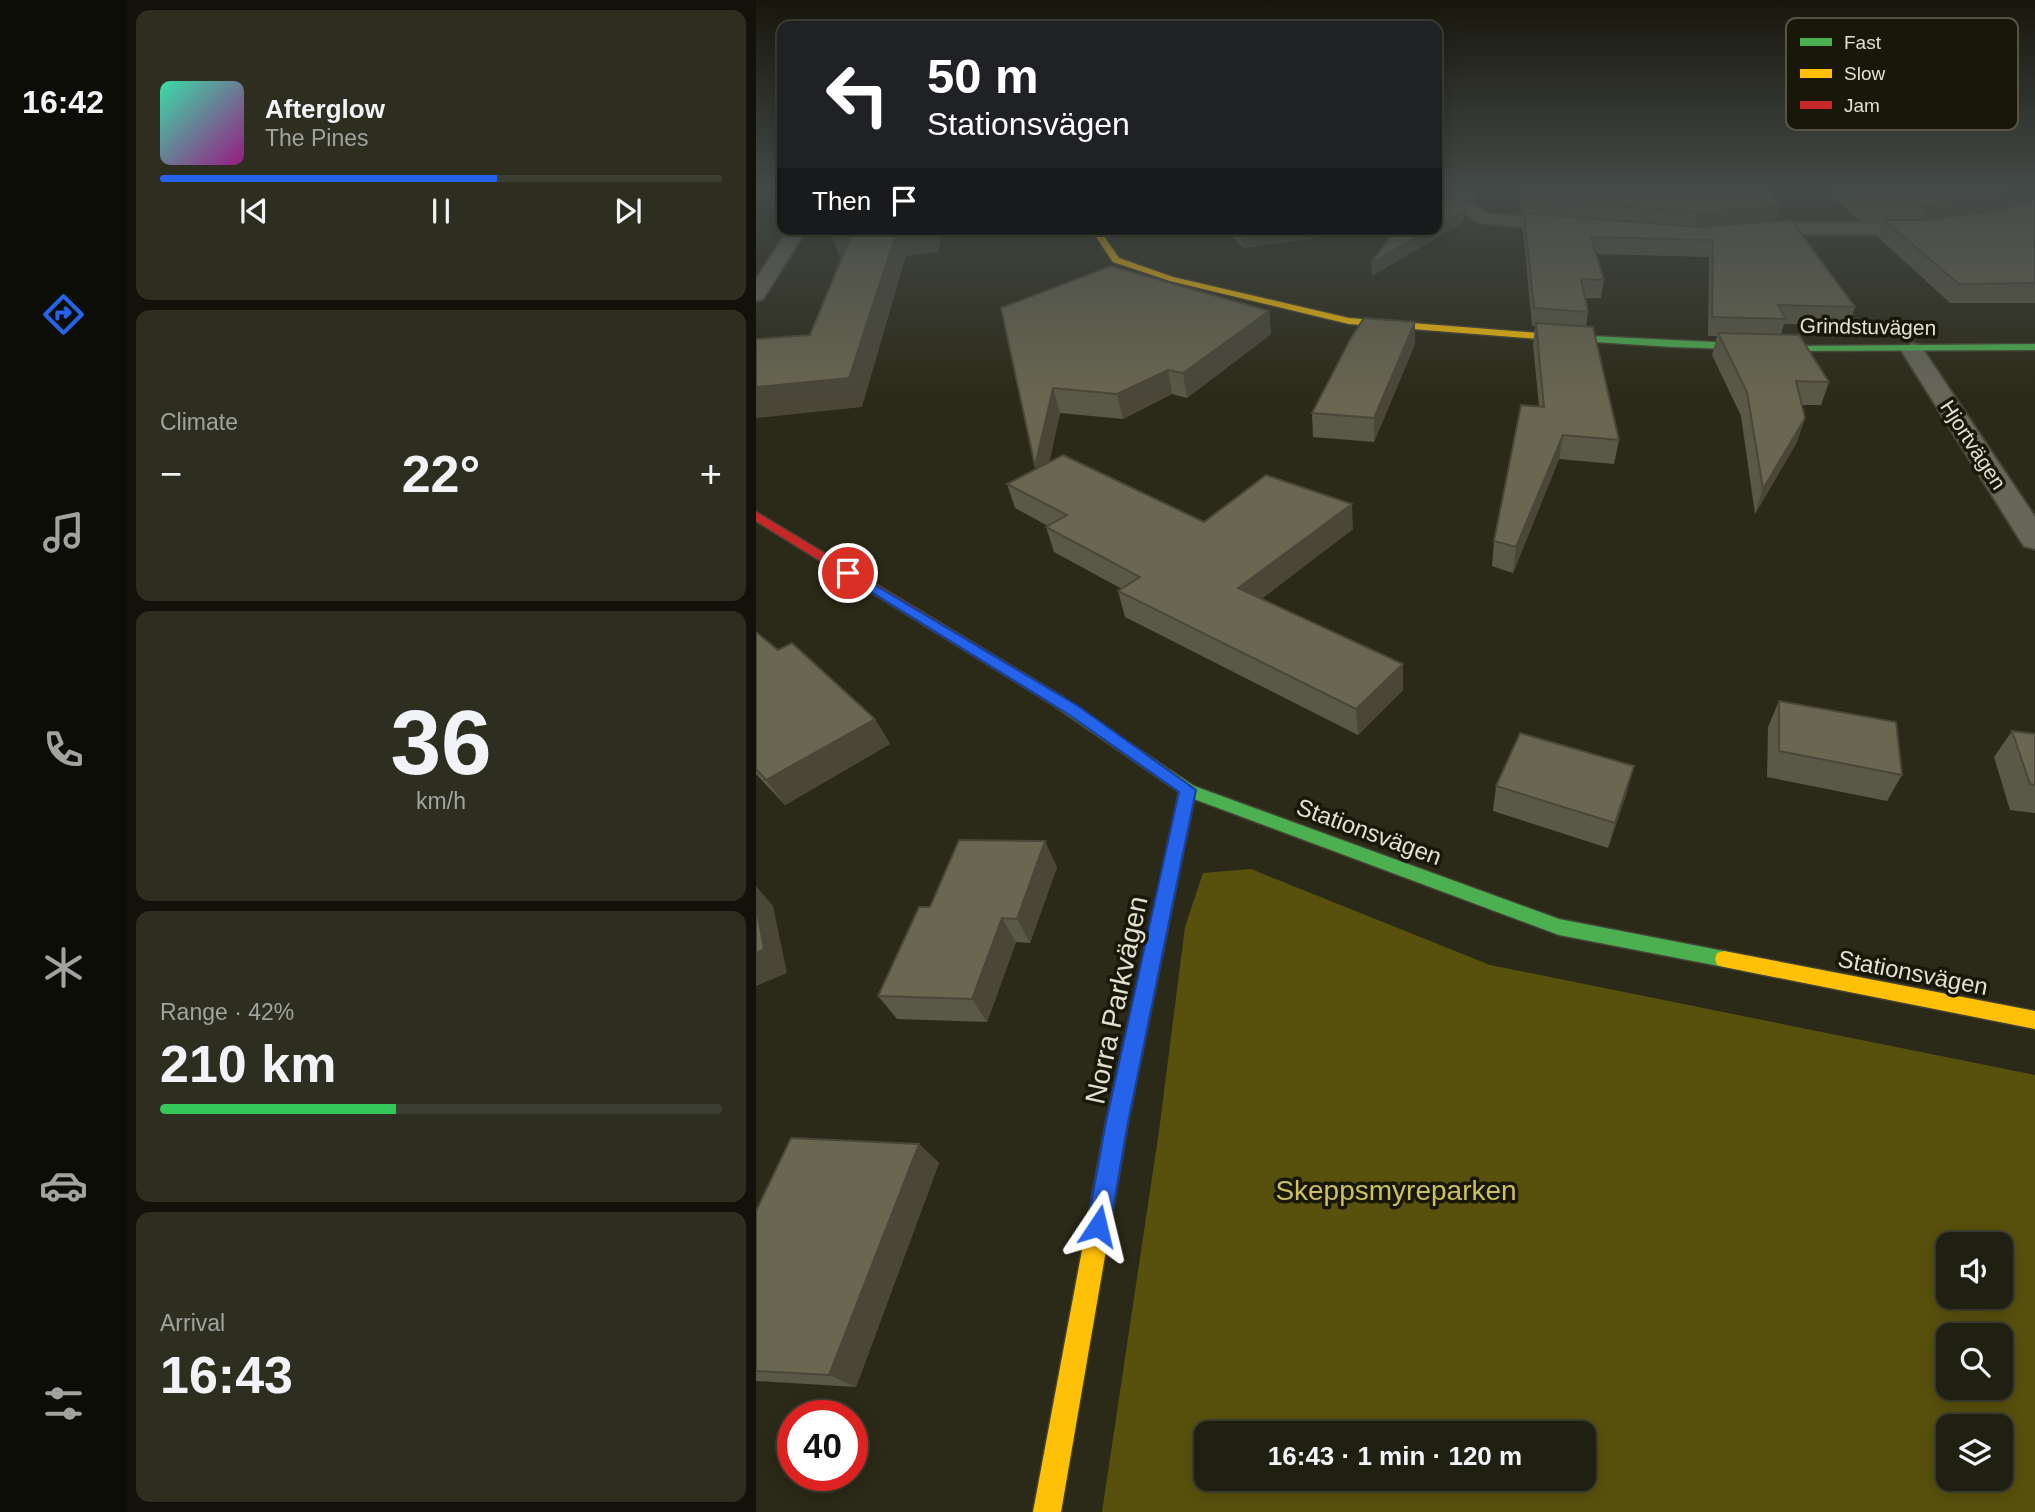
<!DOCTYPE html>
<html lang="en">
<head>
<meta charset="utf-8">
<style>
  :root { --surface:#202012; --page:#2d2d20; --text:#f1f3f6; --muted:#a2a39f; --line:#3d3e32; --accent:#2563eb }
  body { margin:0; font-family:Helvetica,sans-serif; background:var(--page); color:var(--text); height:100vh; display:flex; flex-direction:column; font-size:26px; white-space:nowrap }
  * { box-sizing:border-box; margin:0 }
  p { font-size:23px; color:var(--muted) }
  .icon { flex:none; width:38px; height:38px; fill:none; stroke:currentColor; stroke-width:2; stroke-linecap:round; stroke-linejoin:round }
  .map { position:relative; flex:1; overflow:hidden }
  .drawer { display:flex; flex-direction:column; gap:10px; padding:10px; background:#12120a; width:630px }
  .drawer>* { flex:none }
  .hud { position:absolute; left:21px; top:21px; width:665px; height:214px; border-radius:14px; box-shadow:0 4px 18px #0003,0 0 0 2px var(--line); background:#202124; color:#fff; overflow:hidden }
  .fabs { position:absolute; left:1180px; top:1232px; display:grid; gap:14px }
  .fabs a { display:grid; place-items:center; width:77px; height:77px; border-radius:14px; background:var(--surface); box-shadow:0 4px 18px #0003,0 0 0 2px var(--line); font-size:35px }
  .speed { position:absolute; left:21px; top:1400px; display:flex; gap:14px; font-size:35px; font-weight:700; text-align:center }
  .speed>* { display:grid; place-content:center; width:91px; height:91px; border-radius:50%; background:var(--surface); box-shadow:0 4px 18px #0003,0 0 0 2px var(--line); line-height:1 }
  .speed .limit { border:10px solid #d22; background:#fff; color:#111 }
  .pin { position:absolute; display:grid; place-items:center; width:60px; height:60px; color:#fff; margin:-30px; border:4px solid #fff; border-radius:50%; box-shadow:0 2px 7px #0007 }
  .me { position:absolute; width:77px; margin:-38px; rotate:10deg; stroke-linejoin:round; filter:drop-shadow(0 0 5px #0008) }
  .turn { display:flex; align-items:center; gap:24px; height:147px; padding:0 35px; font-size:32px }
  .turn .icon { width:91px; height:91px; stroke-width:2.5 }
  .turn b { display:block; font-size:49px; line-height:60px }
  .then { display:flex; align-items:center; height:66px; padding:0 35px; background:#0003; gap:14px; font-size:26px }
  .big { font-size:52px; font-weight:700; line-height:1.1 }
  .drawer .widget { flex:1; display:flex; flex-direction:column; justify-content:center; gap:10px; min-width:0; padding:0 24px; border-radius:14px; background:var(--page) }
  .drawer .dial { align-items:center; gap:0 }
  .dial b { font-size:91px; line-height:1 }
  .song { display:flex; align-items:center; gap:21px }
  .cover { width:84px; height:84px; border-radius:10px; background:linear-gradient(135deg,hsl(160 70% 55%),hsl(310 70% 35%)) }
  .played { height:7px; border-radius:4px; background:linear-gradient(90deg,var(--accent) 60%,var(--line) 60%) }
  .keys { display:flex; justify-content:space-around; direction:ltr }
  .heat { display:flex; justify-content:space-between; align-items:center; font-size:38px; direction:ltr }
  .charge { height:10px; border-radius:5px; background:linear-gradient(90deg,#34c759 42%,var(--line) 0) }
  .trip { position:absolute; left:438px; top:1421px; width:402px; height:70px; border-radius:14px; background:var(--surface); box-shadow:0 4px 18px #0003,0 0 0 2px var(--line); font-weight:700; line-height:70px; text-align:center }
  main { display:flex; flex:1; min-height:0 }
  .dock { display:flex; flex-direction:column; width:126px; justify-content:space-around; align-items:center; background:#0d0d07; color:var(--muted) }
  .dock .icon { width:49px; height:49px }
  .dock .on { color:var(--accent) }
  .dock b { font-size:32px; color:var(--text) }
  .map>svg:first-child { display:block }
  .green { fill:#58510d; fill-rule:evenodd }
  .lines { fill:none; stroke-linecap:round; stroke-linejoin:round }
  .street-casing { stroke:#444336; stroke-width:4 }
  .fast-casing { stroke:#444336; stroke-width:3 }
  .slow-casing { stroke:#444336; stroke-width:3 }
  .jam-casing { stroke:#444336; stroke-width:3 }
  .street { fill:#676659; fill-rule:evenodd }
  .fast { fill:#4caf50; fill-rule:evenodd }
  .slow { fill:#ffc107; fill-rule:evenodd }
  .jam { fill:#c62828; fill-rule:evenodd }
  .wall { fill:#5a5846 }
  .shaded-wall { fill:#4a4739 }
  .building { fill:#696651; stroke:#4a4739; stroke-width:2 }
  .route { fill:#2563eb; stroke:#184099; stroke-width:2 }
  .labels { text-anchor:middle; stroke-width:7; stroke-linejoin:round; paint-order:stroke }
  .far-street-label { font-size:21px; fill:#e2e0ce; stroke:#19170a }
  .street-label { font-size:24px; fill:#e2e0ce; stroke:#19170a }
  .near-street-label { font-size:28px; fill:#e2e0ce; stroke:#19170a }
  .near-park-label { font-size:28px; fill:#cbc15d; stroke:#19170a }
  .key { fill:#19170a; stroke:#555345; stroke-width:2 }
  .key-label { font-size:19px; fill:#e2e0ce }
</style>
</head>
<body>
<main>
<nav class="dock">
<b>16:42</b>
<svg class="icon on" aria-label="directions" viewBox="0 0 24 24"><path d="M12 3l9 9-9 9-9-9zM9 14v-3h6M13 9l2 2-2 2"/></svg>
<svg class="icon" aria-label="music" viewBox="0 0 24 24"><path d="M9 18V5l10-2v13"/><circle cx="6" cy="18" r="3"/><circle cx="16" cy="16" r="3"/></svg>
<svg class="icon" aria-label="phone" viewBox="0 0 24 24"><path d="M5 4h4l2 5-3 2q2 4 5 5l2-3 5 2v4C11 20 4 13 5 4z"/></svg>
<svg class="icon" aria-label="climate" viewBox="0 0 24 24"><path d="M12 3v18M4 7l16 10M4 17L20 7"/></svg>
<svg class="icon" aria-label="car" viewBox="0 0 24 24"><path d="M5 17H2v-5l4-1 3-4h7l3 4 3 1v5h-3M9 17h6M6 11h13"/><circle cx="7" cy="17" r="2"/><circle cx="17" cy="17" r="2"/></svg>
<svg class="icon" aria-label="filters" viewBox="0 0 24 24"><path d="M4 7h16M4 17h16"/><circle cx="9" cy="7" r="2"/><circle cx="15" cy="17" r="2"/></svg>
</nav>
<section class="drawer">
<div class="widget">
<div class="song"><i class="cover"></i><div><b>Afterglow</b><p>The Pines</p></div></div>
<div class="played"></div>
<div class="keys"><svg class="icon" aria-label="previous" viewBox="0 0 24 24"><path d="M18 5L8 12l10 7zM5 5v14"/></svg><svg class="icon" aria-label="pause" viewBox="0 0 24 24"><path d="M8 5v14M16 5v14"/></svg><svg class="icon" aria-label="next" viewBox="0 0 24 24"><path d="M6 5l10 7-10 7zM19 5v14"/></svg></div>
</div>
<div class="widget"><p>Climate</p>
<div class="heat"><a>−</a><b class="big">22°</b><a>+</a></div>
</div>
<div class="widget dial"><b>36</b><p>km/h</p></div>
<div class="widget"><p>Range · 42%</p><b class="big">210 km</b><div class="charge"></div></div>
<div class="widget"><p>Arrival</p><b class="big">16:43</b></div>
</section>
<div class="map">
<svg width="1279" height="1512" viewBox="0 0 1279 1512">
  <rect width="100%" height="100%" fill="#2b2a18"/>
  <!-- green -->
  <path class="green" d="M495 869 734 965 1279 1075V1512H346L403 1131 429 927 447 873ZM1192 1244H1244V1297H1192ZM1192 1335H1244V1388H1192ZM1192 1426H1244V1479H1192ZM450 1433H828V1479H450Z"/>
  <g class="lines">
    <defs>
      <g id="street">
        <polygon points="681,186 734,214 818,221 827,226 818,231 724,223 681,197"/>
        <polygon points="1279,202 1279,213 1222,228 1177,235 1033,234 990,237 981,232 990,227 1033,223 1192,222"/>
        <polygon points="33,229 51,229 7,299 0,301 0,279"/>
        <polygon points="1156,343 1164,345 1279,517 1279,549 1268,546 1264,540 1145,350"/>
      </g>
      <g id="fast">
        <polygon points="795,334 1037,346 1279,344 1279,350 1037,351 916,347 792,339 792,335"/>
        <polygon points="302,696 438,786 803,919 968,951 975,953 977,959 975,965 968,967 803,935 438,799 407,951 405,957 398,959 391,957 389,951 423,792 297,705 295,701"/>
      </g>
      <g id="slow">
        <polygon points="335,229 343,229 363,258 417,277 593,318 795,334 800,337 795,340 593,324 414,281 357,262"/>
        <polygon points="398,943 405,945 407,951 372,1122 305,1512 277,1512 350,1122 389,951 391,945"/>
        <polygon points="968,951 1279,1011 1279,1029 968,967 961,965 959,959 961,953"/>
      </g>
      <polygon id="jam" points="0,512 307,697 309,701 307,705 297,705 0,521"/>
    </defs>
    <!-- street casing -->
    <use href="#street" class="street-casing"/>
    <!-- fast casing -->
    <use href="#fast" class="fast-casing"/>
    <!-- slow casing -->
    <use href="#slow" class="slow-casing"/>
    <!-- jam casing -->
    <use href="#jam" class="jam-casing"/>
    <!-- street -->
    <use href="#street" class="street"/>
    <!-- fast -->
    <use href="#fast" class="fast"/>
    <!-- slow -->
    <use href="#slow" class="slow"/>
    <!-- jam -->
    <use href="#jam" class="jam"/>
  </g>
  <!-- wall -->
  <g class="wall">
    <polygon points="682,186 726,186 717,202"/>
    <polygon points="763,186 1009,186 1024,206 1020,221 1099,307 1093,325 1028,324 1025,334 1073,382 1065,405 1046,405 1041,442 999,514 985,416 956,355 961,336 952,336 953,257 840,254 848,280 845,298 829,298 832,312 830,327 863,440 858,464 803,459 757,573 736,566 738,541 783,406 777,345 779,326 776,326 767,230 768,214 765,214"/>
    <polygon points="1065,186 1279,186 1279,303 1194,303 1122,237 1127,222 1105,222"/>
    <polygon points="470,229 620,229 487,248"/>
    <polygon points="245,308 513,311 515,334 431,398 416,394 367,419 304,413 293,462 448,522 597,529 505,599 647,690 602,735 369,617 362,591 366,589 298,552 290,527 292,526 259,508 251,484 280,469"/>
    <polygon points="659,344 618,442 557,437 556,413"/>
    <polygon points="0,632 22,650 119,719 134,744 29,805 0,774"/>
    <polygon points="1023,701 1146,775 1131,801 1011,777 1012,727"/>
    <polygon points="1256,731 1279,734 1279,813 1254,810 1238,757"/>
    <polygon points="740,786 871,792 852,848 737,811"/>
    <polygon points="301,867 274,943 260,942 231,1022 141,1019 122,996 174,907"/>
    <polygon points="163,1144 183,1163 100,1387 0,1381 0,1211"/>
  </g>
  <!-- shaded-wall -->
  <g class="shaded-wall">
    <polygon points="720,186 726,186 717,202 717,191"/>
    <polygon points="1279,186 1279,200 1231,212 1163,222 1169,205"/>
    <polygon points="709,205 709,216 705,224 616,276 615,263 675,229 681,229 681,226"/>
    <polygon points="1024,206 1020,222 939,228 943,212"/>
    <polygon points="154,229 188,229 182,252 150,256 106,407 0,418 0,387 93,378 141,231"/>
    <polygon points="536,229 620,229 487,248 486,236"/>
    <polygon points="96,233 85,260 75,235"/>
    <polygon points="513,311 515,334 431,398 427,373"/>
    <polygon points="659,322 659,344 618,442 618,418"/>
    <polygon points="412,370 416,394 367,419 361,394"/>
    <polygon points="297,388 304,413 287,493 279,466"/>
    <polygon points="1049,418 1041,442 999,514 1007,489"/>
    <polygon points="807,435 803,459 757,573 760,547"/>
    <polygon points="596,504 597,529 486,614 482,588"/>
    <polygon points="647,664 647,690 602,735 600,709"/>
    <polygon points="119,719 134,744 29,805 10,780"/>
    <polygon points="878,766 871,792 852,848 859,823"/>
    <polygon points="289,841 301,867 274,943 261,919"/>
    <polygon points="0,886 17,906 31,973 0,986"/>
    <polygon points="246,918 260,942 231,1022 216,999"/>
    <polygon points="163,1144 183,1163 100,1387 73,1375"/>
  </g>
  <!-- building -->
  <g class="building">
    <polygon points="707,186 720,186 717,191"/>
    <polygon points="766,186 1009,186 1024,206 943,212 767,198"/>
    <polygon points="1089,186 1277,186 1239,195 1169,205 1110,205"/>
    <polygon points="681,189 709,205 705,212 681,226"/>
    <polygon points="1279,200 1279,283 1203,284 1128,220 1170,220 1242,210"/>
    <polygon points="768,213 942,227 1035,220 1099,307 1022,305 1030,319 956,317 957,240 835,237 848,280 825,279 832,312 778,308"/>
    <polygon points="77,229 154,229 141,231 93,378 0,387 0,339 54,335 96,233 75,235"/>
    <polygon points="479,229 536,229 486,236"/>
    <polygon points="640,229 675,229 615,263"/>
    <polygon points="355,266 513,311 427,373 412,370 361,394 297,388 279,466 245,308"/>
    <polygon points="608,318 659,322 618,418 556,413 595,338"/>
    <polygon points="780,323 837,327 863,440 807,435 760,547 738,541 765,405 788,407"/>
    <polygon points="962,333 1043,335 1073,382 1040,381 1049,418 1007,489 991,392"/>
    <polygon points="307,455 448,522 510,475 596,504 482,588 647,664 600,709 362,591 384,577 290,527 311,515 251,484"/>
    <polygon points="0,632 22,650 36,643 119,719 10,780 0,769"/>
    <polygon points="1023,701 1140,722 1146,775 1023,751"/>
    <polygon points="1256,731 1279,734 1279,785 1274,784"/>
    <polygon points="764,733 878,766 859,823 740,786"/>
    <polygon points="203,840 289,841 261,919 246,918 216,999 122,996 163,907 174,907"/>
    <polygon points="0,905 8,949 0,953"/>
    <polygon points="35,1138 163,1144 73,1375 0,1371 0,1211"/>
  </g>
  <!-- sky -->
  <linearGradient id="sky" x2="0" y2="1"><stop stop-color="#18170d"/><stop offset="0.47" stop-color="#444a48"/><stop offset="1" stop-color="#444a48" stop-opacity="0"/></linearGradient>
  <rect width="1279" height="398" fill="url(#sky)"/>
  <!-- route -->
  <polygon class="route" points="92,569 322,706 440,790 372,1122 354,1226 351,1234 342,1238 334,1234 331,1226 350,1122 423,792 312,714 88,575 86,573"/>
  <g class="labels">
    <!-- far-street labels -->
    <g class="far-street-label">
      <text transform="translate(1112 327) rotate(1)" y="7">Grindstuvägen</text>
      <text transform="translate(1217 445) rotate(57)" y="7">Hjortvägen</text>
    </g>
    <!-- street labels -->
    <g class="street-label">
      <text transform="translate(613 832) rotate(20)" y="8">Stationsvägen</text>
      <text transform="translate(1157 973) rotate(11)" y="8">Stationsvägen</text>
    </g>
    <!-- near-street labels -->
    <g class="near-street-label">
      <text transform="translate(360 1000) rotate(-78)" y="10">Norra Parkvägen</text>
    </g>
    <!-- near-park labels -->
    <g class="near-park-label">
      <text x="640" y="1200">Skeppsmyreparken</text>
    </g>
  </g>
  <!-- legend -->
  <rect x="1030" y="18" width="232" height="112" rx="10" class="key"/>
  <rect x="1044" y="38" width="32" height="8" fill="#4caf50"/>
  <rect x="1044" y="69" width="32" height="9" fill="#ffc107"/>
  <rect x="1044" y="101" width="32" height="8" fill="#c62828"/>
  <g class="key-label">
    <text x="1088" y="49">Fast</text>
    <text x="1088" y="80">Slow</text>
    <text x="1088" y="112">Jam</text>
  </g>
</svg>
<div class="fabs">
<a><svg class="icon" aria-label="sound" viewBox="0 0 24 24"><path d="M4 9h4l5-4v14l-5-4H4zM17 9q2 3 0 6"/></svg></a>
<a><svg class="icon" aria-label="search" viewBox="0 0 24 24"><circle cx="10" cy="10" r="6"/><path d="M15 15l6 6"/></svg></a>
<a><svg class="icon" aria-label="layers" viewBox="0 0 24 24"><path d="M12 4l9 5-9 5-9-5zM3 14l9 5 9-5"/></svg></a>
</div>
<div class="speed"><div class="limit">40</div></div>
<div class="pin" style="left:92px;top:573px;background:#d93025"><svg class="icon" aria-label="arrive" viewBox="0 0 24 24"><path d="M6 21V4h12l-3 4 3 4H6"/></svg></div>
<svg class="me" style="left:342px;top:1226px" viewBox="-20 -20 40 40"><path d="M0-17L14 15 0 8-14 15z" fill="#2563eb" stroke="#fff" stroke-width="4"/></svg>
<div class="trip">16:43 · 1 min · 120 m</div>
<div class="hud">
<div class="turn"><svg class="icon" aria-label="left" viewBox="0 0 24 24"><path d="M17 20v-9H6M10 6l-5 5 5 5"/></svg><div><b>50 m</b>Stationsvägen</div></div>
<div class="then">Then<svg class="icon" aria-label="arrive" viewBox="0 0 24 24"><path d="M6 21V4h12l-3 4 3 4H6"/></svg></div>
</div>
</div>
</main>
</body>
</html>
